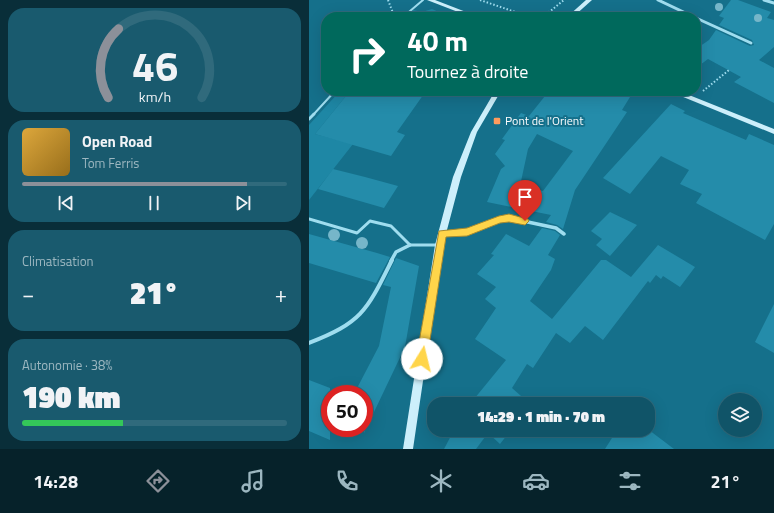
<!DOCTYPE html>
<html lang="fr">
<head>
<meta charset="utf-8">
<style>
  :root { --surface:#105468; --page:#195a6e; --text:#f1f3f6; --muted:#9cb7c0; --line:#306a7c; --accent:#8c9099 }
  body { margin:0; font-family:"Titillium Web",sans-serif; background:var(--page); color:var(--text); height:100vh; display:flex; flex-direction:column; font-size:15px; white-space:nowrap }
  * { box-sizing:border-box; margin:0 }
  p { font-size:13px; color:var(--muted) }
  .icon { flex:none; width:22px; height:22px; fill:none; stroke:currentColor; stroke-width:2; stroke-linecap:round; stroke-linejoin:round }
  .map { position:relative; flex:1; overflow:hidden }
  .panel { display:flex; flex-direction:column; gap:8px; padding:8px; background:#092e39; width:309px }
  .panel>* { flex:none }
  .guide { position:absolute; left:12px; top:12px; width:380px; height:84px; border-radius:16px; box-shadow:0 4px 16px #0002,0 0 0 1px var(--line); background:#00695c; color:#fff; overflow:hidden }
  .controls { position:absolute; left:409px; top:393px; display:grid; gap:8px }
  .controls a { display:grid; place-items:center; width:44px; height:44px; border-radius:50%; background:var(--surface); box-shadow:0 4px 16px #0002,0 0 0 1px var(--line); font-size:20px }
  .speed { position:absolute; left:12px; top:385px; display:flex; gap:8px; font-size:20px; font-weight:700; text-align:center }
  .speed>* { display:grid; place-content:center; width:52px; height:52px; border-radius:50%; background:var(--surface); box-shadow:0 4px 16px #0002,0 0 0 1px var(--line); line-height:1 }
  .speed .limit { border:6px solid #d22; background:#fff; color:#111 }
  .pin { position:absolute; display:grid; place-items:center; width:34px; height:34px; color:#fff; margin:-41px -17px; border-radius:50% 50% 50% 0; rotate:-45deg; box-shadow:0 0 4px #0007 }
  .pin .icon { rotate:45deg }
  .me { position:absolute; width:44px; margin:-22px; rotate:9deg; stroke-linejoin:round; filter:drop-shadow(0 0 3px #0008) }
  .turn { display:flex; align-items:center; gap:14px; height:84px; padding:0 20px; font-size:18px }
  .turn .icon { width:52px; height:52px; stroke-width:2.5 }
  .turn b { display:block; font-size:28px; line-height:34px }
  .big { font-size:30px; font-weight:800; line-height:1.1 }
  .panel .tile { flex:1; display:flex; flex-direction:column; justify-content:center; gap:6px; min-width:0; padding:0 14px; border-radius:16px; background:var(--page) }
  .panel .dial { align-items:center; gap:0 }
  .dial svg { height:104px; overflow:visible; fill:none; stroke:var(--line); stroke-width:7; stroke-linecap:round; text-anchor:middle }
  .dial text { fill:var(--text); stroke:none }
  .song { display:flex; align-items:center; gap:12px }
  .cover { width:48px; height:48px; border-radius:6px; background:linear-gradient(135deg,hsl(40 70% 55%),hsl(40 70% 35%)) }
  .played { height:4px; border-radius:2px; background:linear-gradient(90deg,var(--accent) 85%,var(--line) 85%) }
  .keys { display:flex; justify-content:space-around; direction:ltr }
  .heat { display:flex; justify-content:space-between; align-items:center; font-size:22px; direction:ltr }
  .charge { height:6px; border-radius:3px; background:linear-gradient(90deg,#34c759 38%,var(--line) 0) }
  .trip { position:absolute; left:118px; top:397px; width:228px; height:40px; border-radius:16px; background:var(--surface); box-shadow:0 4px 16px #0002,0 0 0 1px var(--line); font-weight:800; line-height:40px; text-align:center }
  .dock { display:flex; height:64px; justify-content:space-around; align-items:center; background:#06222a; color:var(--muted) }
  .dock .icon { width:28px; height:28px }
  .dock .current { color:var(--accent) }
  .dock b { font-size:18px; color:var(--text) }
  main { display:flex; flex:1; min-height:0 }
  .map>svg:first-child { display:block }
  .green { fill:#1e87a5 }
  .building { fill:#248caa; fill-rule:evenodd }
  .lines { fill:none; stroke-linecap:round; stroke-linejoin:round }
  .path { stroke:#9fddef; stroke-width:2; stroke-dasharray:1.5 2; stroke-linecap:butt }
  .service-far1 { stroke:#9fddef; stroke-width:2 }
  .service { stroke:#9fddef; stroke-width:3 }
  .pedestrian-far1 { stroke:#9fddef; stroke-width:3.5 }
  .pedestrian { stroke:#9fddef; stroke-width:4 }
  .minor-far1 { stroke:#9fddef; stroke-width:3 }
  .minor { stroke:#9fddef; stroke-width:3.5 }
  .secondary { fill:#cceffb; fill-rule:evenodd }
  .tree { fill:#76b6c9 }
  .route { fill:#ffd54a; stroke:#a68a30 }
  .poi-dot { fill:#ff9b5d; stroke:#15708b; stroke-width:1.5 }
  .labels { text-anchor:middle; stroke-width:4; stroke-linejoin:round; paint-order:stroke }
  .poi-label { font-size:12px; fill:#fff; stroke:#15708b; text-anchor:start }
</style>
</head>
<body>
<main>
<section class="panel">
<div class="tile dial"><svg viewBox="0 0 100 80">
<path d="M14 69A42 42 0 1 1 86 69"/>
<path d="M14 69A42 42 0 0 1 22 16" stroke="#8c9099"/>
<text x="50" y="56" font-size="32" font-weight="700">46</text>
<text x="50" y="72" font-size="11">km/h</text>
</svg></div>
<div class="tile">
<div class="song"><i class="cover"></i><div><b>Open Road</b><p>Tom Ferris</p></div></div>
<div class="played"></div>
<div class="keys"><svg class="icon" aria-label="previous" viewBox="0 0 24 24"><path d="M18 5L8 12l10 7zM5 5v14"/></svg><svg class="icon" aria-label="pause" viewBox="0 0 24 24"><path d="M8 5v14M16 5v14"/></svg><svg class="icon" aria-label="next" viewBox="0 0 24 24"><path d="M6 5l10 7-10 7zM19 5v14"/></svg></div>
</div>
<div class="tile"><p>Climatisation</p>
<div class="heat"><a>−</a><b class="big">21°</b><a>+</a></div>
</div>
<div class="tile"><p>Autonomie · 38%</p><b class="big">190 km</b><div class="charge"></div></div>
</section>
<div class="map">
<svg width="465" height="449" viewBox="0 0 465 449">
  <rect width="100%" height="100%" fill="#15708b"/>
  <!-- green -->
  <g class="green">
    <polygon points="123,9 141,17 98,17 104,10 113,12"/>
    <polygon points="31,91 41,91 6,134 44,144 0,200 0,125"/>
  </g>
  <!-- building -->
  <g class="building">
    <polygon points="422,0 429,0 462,12 458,18 465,20 465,47 450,60 465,68 465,103 425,82 432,77 399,59 387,68 387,49 400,40 407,30 441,46 445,45 443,40 410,25 415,18 410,16"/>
    <polygon points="41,91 117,91 88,132 96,135 82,156 6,134"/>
    <path d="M240 91H318L316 95 321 97 313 110 318 112 266 190 254 229 248 225 237 222 242 215 178 202 192 169 196 166 186 154 196 140 193 139 212 113 220 116ZM228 134 264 151 234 191 211 186 219 149Z"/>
    <polygon points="362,104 376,111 374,113 437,140 440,134 465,145 465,224 456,240 387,203 393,194 371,184 380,170 352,156 321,194 294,178"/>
    <polygon points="24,169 56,177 89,186 75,208 9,189"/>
    <polygon points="301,212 328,225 301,256 287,245 293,239 282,231"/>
    <polygon points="233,228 246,231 251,235 239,255 246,259 242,270 221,301 243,319 292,260 297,260 322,277 349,245 386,267 371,287 354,276 352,279 347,275 341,283 339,281 294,340 276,326 261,343 247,333 224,368 218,364 203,388 221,404 161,404 197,360 166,339 187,308 176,299 187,287 168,274 185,255 182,254 197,234 220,246"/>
    <polygon points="0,234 68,253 81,257 67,283 0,263"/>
    <polygon points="87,258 110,266 96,347 55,433 55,394 45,394 70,346 82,287 74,285"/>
    <polygon points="465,304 465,353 446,342"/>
    <polygon points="0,380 21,388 21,440 0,431"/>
    <polygon points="145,430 202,430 191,444 179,433 167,449 135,449"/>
    <polygon points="308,430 340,430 365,449 296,449"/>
  </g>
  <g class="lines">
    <!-- path -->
    <g class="path">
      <polyline points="79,0 84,13"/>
      <polyline points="171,0 221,17"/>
      <polyline points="234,17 255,0"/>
      <polyline points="394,91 420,70"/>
    </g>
    <!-- service-far1 -->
    <g class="service-far1">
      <polyline points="94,17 114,0"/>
      <polyline points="4,115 26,91"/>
    </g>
    <!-- service -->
    <g class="service">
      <polyline points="0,119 5,114"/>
      <polyline points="0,219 48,233 61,221 82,226 101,245 128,245"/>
    </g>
    <!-- pedestrian-far1 -->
    <polyline class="pedestrian-far1" points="82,261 87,252 101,245"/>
    <!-- pedestrian -->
    <path class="pedestrian" d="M0 343C54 322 58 310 83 260"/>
    <!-- minor-far1 -->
    <g class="minor-far1">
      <polyline points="349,0 385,17"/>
      <polyline points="455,0 465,3"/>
      <polyline points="387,18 442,43"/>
    </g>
    <!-- minor -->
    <polyline class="minor" points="133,234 158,232 200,218 247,228 255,234"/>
    <!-- secondary -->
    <g class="secondary">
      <polygon points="118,0 126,0 170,17 162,17"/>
      <polygon points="277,0 283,0 264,17 258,17"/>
      <polygon points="186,91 192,91 168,132 152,177 134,245 104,449 94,449 126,245 144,177 162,132"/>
      <polygon points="361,91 370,91 465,129 465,134 362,92"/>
    </g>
  </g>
  <!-- trees -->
  <g class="tree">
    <circle cx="410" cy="7" r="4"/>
    <circle cx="449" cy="18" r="4"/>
    <circle cx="25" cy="235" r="6"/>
    <circle cx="53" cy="243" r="6"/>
  </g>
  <!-- route -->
  <polygon class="route" points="200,214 219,219 220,221 216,225 200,222 191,223 158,236 137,237 118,359 117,363 113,365 109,363 107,359 130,231 158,228 190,216"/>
  <!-- markers -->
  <rect class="poi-dot" x="184" y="117" width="8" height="8" rx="2"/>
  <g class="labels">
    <!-- poi labels -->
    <g class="poi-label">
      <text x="196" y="125">Pont de l'Orient</text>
    </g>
  </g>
</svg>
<div class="controls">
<a><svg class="icon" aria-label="layers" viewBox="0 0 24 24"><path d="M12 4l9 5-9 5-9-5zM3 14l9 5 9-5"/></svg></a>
</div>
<div class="speed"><div class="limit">50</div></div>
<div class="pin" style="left:216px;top:221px;background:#d93025"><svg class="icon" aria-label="arrive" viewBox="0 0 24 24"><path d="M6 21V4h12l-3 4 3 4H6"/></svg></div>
<svg class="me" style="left:113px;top:359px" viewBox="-20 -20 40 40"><circle r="19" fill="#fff"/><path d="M0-13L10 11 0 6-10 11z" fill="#ffd54a"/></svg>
<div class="trip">14:29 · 1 min · 70 m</div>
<div class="guide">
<div class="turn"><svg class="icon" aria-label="right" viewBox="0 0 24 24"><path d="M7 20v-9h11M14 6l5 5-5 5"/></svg><div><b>40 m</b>Tournez à droite</div></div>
</div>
</div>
</main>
<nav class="dock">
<b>14:28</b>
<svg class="icon current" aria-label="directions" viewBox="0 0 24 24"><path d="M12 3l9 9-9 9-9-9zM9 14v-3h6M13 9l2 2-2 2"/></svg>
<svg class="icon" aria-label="music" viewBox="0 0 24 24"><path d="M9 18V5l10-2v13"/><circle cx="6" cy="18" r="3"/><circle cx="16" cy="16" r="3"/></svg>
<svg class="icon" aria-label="phone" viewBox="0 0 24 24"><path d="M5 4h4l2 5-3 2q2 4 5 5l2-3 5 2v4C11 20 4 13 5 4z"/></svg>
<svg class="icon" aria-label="climate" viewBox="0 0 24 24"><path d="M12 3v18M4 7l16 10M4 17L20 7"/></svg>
<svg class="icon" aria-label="car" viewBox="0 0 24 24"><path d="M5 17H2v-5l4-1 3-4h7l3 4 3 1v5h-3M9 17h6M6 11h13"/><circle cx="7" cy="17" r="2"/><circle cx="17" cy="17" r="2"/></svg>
<svg class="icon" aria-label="filters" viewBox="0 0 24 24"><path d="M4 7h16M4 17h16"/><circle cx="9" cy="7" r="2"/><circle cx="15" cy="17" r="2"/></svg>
<b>21°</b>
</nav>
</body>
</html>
